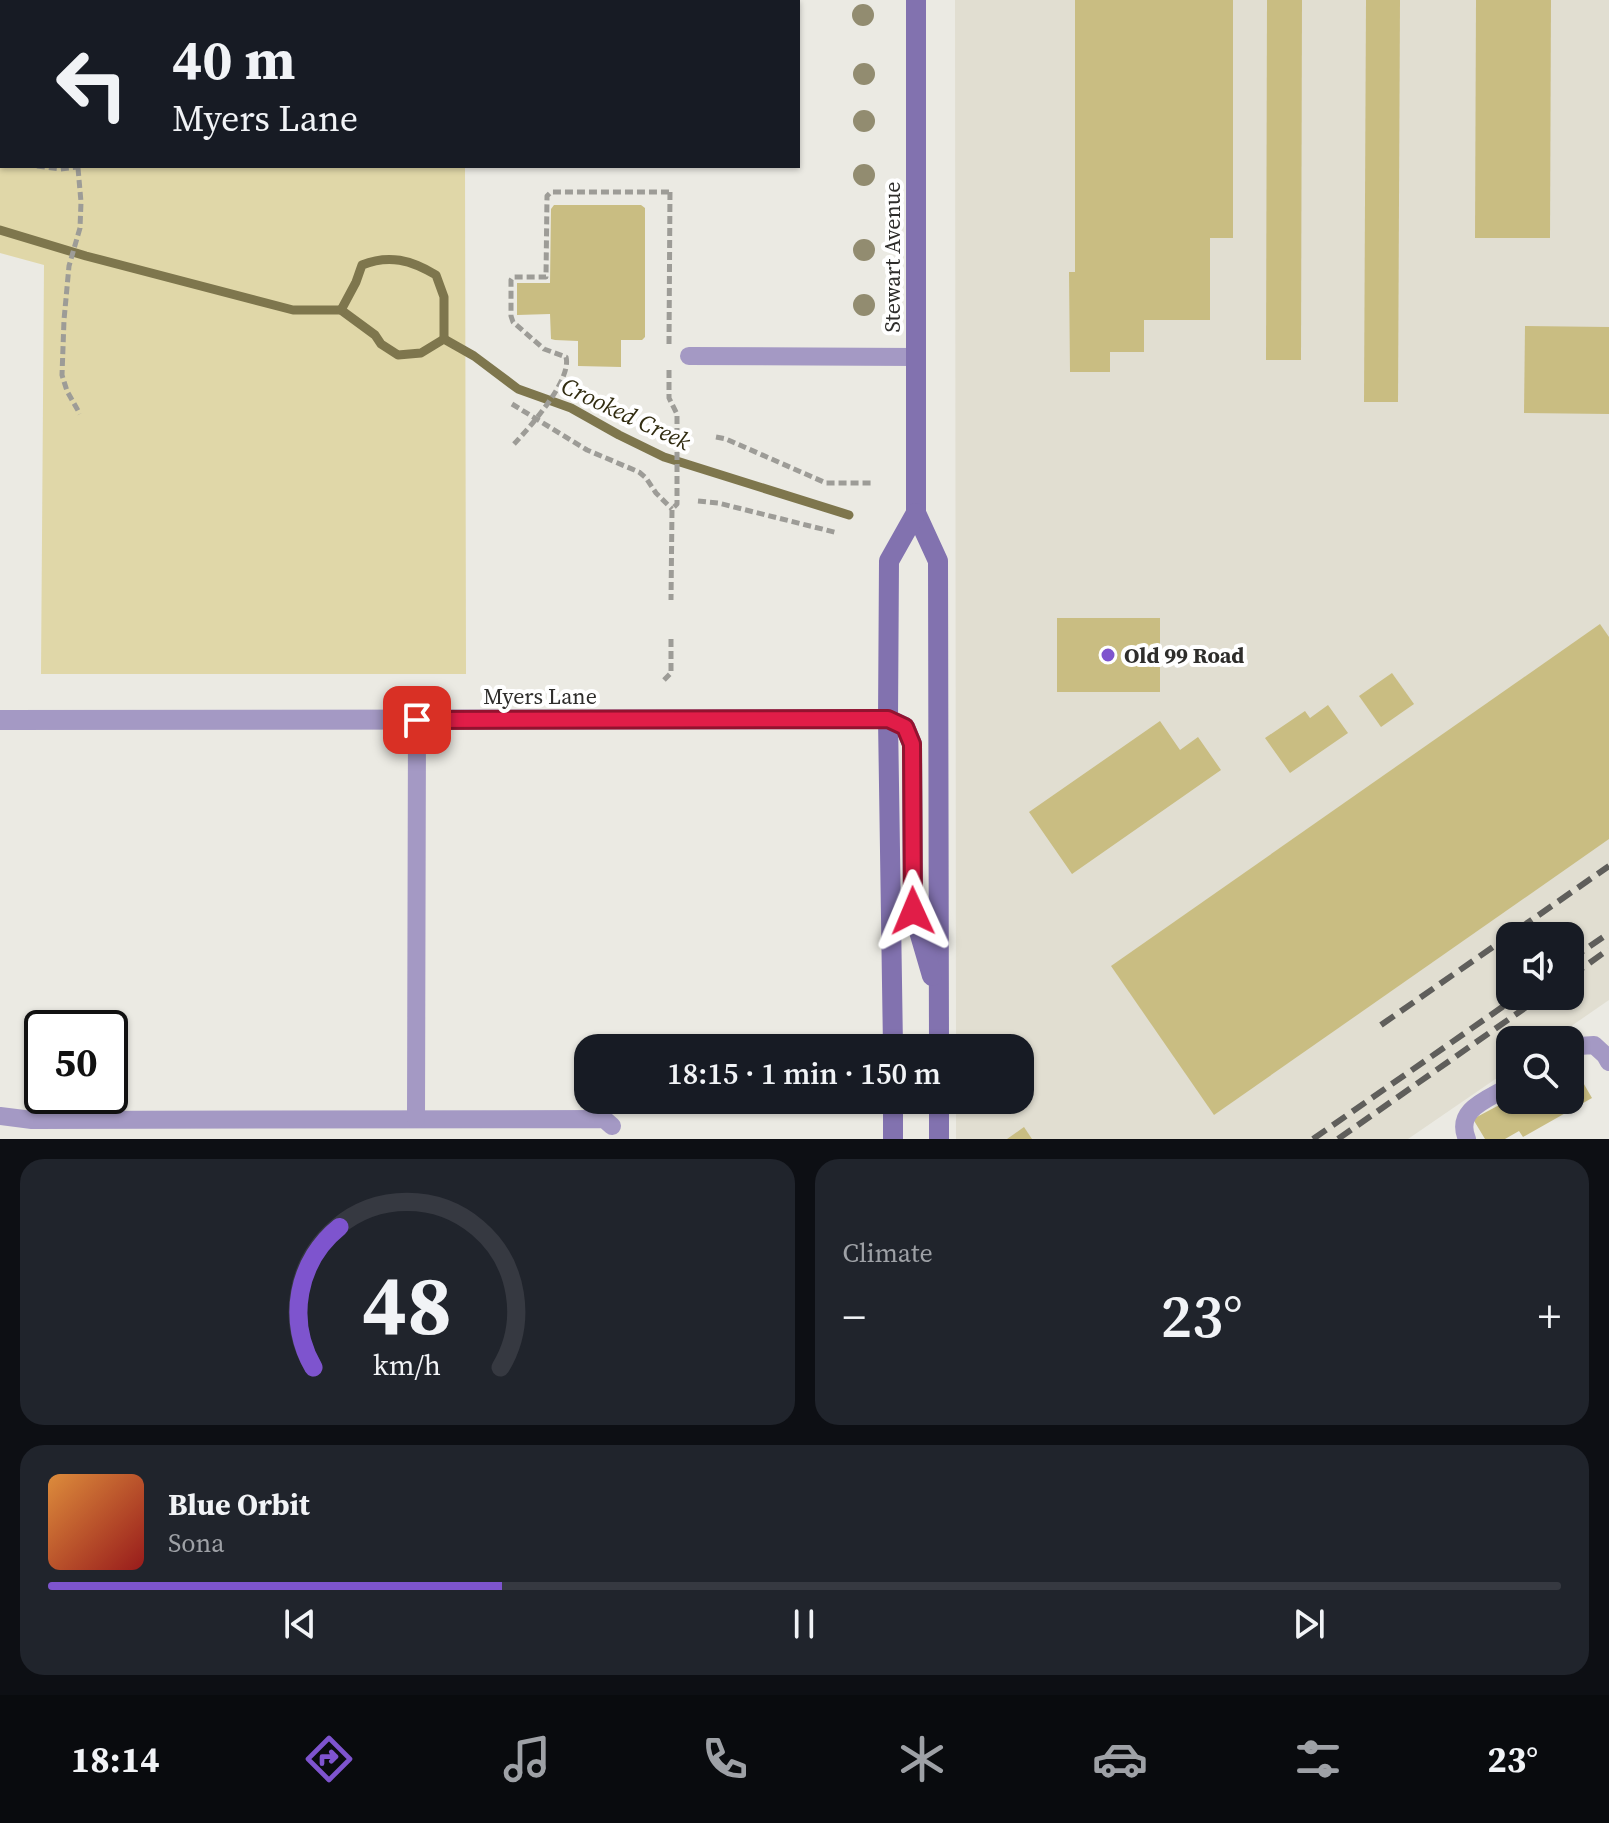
<!DOCTYPE html>
<html lang="en">
<head>
<meta charset="utf-8">
<style>
  :root { --surface:#171b24; --page:#20242c; --text:#f1f3f6; --muted:#9ea1a6; --line:#363941; --accent:#7e54ce }
  body { margin:0; font-family:"Source Serif 4",serif; background:var(--page); color:var(--text); height:100vh; display:flex; flex-direction:column; font-size:30px; white-space:nowrap }
  * { box-sizing:border-box; margin:0 }
  p { font-size:26px; color:var(--muted) }
  .icon { flex:none; width:44px; height:44px; fill:none; stroke:currentColor; stroke-width:2; stroke-linecap:round; stroke-linejoin:round }
  .map { position:relative; height:1139px; overflow:hidden }
  .details { display:flex; flex-direction:column; gap:20px; padding:20px; background:#0d0f14; flex:1 }
  .details>* { flex:none }
  .guide { position:absolute; left:0px; top:0px; width:800px; height:168px; box-shadow:0 2px 6px #0004; background:#171b24; color:var(--text); overflow:hidden }
  .fabs { position:absolute; left:1496px; top:922px; display:grid; gap:16px }
  .fabs a { display:grid; place-items:center; width:88px; height:88px; border-radius:16px; background:var(--surface); box-shadow:0 2px 6px #0004; font-size:40px }
  .speed { position:absolute; left:24px; top:1010px; display:flex; gap:16px; font-size:40px; font-weight:700; text-align:center }
  .speed>* { display:grid; place-content:center; width:104px; height:104px; border-radius:50%; background:var(--surface); box-shadow:0 2px 6px #0004; line-height:1 }
  .speed .limit { border:4px solid #111; border-radius:12px; background:#fff; color:#111 }
  .pin { position:absolute; display:grid; place-items:center; width:68px; height:68px; color:#fff; margin:-34px; border-radius:16px; box-shadow:0 4px 12px #0006 }
  .me { position:absolute; width:88px; margin:-44px; rotate:359deg; stroke-linejoin:round; filter:drop-shadow(0 0 6px #0008) }
  .turn { display:flex; align-items:center; gap:28px; height:168px; padding:0 40px; font-size:36px }
  .turn .icon { width:104px; height:104px; stroke-width:2.5 }
  .turn b { display:block; font-size:56px; line-height:68px }
  .big { font-size:60px; font-weight:600; line-height:1.1 }
  .details .tile { flex:1; display:flex; flex-direction:column; justify-content:center; gap:12px; min-width:0; padding:0 28px; border-radius:24px; background:var(--page) }
  .details .dial { align-items:center; gap:0 }
  .dial svg { height:208px; overflow:visible; fill:none; stroke:var(--line); stroke-width:7; stroke-linecap:round; text-anchor:middle }
  .dial text { fill:var(--text); stroke:none }
  .song { display:flex; align-items:center; gap:24px }
  .cover { width:96px; height:96px; border-radius:12px; background:linear-gradient(135deg,hsl(30 70% 55%),hsl(0 70% 35%)) }
  .played { height:8px; border-radius:4px; background:linear-gradient(90deg,var(--accent) 30%,var(--line) 30%) }
  .keys { display:flex; justify-content:space-around; direction:ltr }
  .heat { display:flex; justify-content:space-between; align-items:center; font-size:44px; direction:ltr }
  .details .tiles { flex:1; display:grid; gap:20px; grid-template-columns:1fr 1fr }
  .tile:last-child { grid-column:span 2 }
  .trip { position:absolute; left:574px; top:1034px; width:460px; height:80px; border-radius:24px; background:var(--surface); box-shadow:0 2px 6px #0004; font-weight:600; line-height:80px; text-align:center }
  .dock { display:flex; height:128px; justify-content:space-around; align-items:center; background:#090b0e; color:var(--muted) }
  .dock .icon { width:56px; height:56px }
  .dock .selected { color:var(--accent) }
  .dock b { font-size:36px; color:var(--text) }
  .map>svg:first-child { display:block }
  .built { fill:#e1ded1; fill-rule:evenodd }
  .green { fill:#e0d7a8 }
  .lines { fill:none; stroke-linecap:round; stroke-linejoin:round }
  .stream { stroke:#7e764d; stroke-width:9 }
  .building { fill:#c9bd82 }
  .path { stroke:#9d9c97; stroke-width:5; stroke-dasharray:8 4; stroke-linecap:butt }
  .service { stroke:#a499c4; stroke-width:18 }
  .minor { stroke:#a499c4; stroke-width:20 }
  .secondary { stroke:#8272af; stroke-width:20 }
  .rail { stroke:#5f5e5b; stroke-width:6; stroke-dasharray:16 8; stroke-linecap:butt }
  .tree { fill:#928c70 }
  .route-casing { stroke:#92132f; stroke-width:20 }
  .route { stroke:#e11d48; stroke-width:14 }
  .poi-dot { fill:#7e54ce; stroke:#fff; stroke-width:3 }
  .labels { text-anchor:middle; stroke-width:8; stroke-linejoin:round; paint-order:stroke }
  .street-label { font-size:22px; fill:#2e2d2b; stroke:#fff }
  .poi-label { font-size:22px; font-weight:bold; fill:#2e2d2b; stroke:#fff; text-anchor:start }
  .water-label { font-size:24px; font-style:italic; fill:#312c10; stroke:#fff }
</style>
</head>
<body>
<div class="map">
<svg width="1609" height="1139" viewBox="0 0 1609 1139">
  <rect width="100%" height="100%" fill="#ebeae3"/>
  <!-- built -->
  <path class="built" d="M955 0H1609V1000L1551 1040H1510V1069L1408 1139H956V1100H1020V1048H956ZM1510 936H1570V996H1510Z"/>
  <!-- green -->
  <polygon class="green" points="0,0 465,0 465,2 2,2 2,166 465,166 466,674 41,674 44,265 0,253"/>
  <g class="lines">
    <!-- stream -->
    <g class="stream">
      <polyline points="0,230 86,256 293,310 341,310 375,335 381,344 398,355 421,353 444,339 474,356 518,389 571,408 619,435 664,457 849,515"/>
      <path d="M341 310 356 282 362 265C389 254 411 260 436 275L444 297V339"/>
    </g>
  </g>
  <!-- building -->
  <g class="building">
    <polygon points="1075,0 1233,0 1233,238 1210,238 1210,320 1144,320 1144,352 1110,352 1110,372 1070,372 1069,272 1075,272"/>
    <polygon points="1267,0 1302,0 1301,360 1266,360"/>
    <polygon points="1366,0 1400,0 1398,402 1364,402"/>
    <polygon points="1476,0 1551,0 1550,238 1475,238"/>
    <polygon points="554,205 641,205 645,208 645,337 642,340 621,340 621,367 578,366 578,341 555,340 551,339 550,314 517,315 517,283 550,283 551,209"/>
    <polygon points="1525,326 1609,327 1609,414 1524,413"/>
    <rect x="1057" y="618" width="103" height="74"/>
    <polygon points="1600,624 1609,637 1609,839 1214,1115 1111,966"/>
    <polygon points="1392,673 1414,704 1381,727 1359,696"/>
    <polygon points="1328,705 1348,733 1290,773 1265,738 1305,711 1310,718"/>
    <polygon points="1160,721 1180,750 1198,737 1221,770 1072,874 1029,812"/>
    <polygon points="1570,1060 1592,1098 1523,1137 1519,1131 1505,1139 1485,1139 1473,1119 1503,1103 1501,1100 1510,1095 1510,1100 1570,1100"/>
    <polygon points="1024,1127 1032,1139 1007,1139"/>
  </g>
  <g class="lines">
    <!-- path -->
    <g class="path">
      <polyline points="86,2 86,0"/>
      <polyline points="670,2 670,0"/>
      <polyline points="0,153 2,153"/>
      <polyline points="37,166 60,169 78,167"/>
      <polyline points="78,168 81,202 80,228 69,266 64,320 62,375 67,391 80,414"/>
      <polyline points="669,344 670,189"/>
      <polyline points="669,370 669,398 677,414 677,504 672,509 671,600"/>
      <polyline points="512,404 587,450 639,472 646,478 656,493 672,509"/>
      <polyline points="716,437 726,439 826,483 873,483"/>
      <path d="M514 444C530 427 572 380 566 357L544 349 513 322 511 316V280L513 277H546L547 196 551 192H670"/>
      <polyline points="698,501 718,503 838,533"/>
      <polyline points="664,680 671,673 671,636"/>
    </g>
    <!-- service -->
    <g class="service">
      <polyline points="689,356 916,357"/>
      <polyline points="1570,1051 1579,1046 1594,1045 1605,1055 1609,1062"/>
      <polyline points="0,1116 32,1120 604,1119 612,1126"/>
      <polyline points="416,1119 417,720"/>
      <path d="M1467 1139C1454 1109 1489 1099 1510 1086"/>
    </g>
    <!-- minor -->
    <polyline class="minor" points="0,720 888,719"/>
    <!-- secondary -->
    <g class="secondary">
      <polyline points="916,0 916,513 938,561 939,1048"/>
      <polyline points="888,719 905,727 912,744 913,911 932,976"/>
      <polyline points="893,1048 888,719 889,561 916,513"/>
      <polyline points="893,1100 893,1139"/>
      <polyline points="939,1139 939,1100"/>
    </g>
    <!-- rail -->
    <g class="rail">
      <polyline points="1570,960 1609,933"/>
      <polyline points="1570,977 1609,949"/>
      <polyline points="1381,1025 1609,866"/>
      <polyline points="1313,1139 1518,996"/>
      <polyline points="1338,1139 1542,996"/>
    </g>
  </g>
  <!-- trees -->
  <g class="tree">
    <circle cx="863" cy="15" r="11"/>
    <circle cx="864" cy="74" r="11"/>
    <circle cx="864" cy="121" r="11"/>
    <circle cx="864" cy="175" r="11"/>
    <circle cx="864" cy="250" r="11"/>
    <circle cx="864" cy="305" r="11"/>
  </g>
  <g class="lines">
    <defs>
      <polyline id="route" points="417,720 888,719 905,727 912,744 913,911"/>
    </defs>
    <!-- route casing -->
    <use href="#route" class="route-casing"/>
    <!-- route -->
    <use href="#route" class="route"/>
  </g>
  <!-- markers -->
  <circle class="poi-dot" cx="1108" cy="655" r="8"/>
  <g class="labels">
    <!-- street labels -->
    <g class="street-label">
      <text transform="translate(892 257) rotate(-90)" y="8">Stewart Avenue</text>
      <text x="540" y="704">Myers Lane</text>
    </g>
    <!-- poi labels -->
    <g class="poi-label">
      <text x="1124" y="663">Old 99 Road</text>
    </g>
    <!-- water labels -->
    <g class="water-label">
      <text transform="translate(626 414) rotate(25)" y="8">Crooked Creek</text>
    </g>
  </g>
</svg>
<div class="fabs">
<a><svg class="icon" aria-label="sound" viewBox="0 0 24 24"><path d="M4 9h4l5-4v14l-5-4H4zM17 9q2 3 0 6"/></svg></a>
<a><svg class="icon" aria-label="search" viewBox="0 0 24 24"><circle cx="10" cy="10" r="6"/><path d="M15 15l6 6"/></svg></a>
</div>
<div class="speed"><div class="limit">50</div></div>
<div class="pin" style="left:417px;top:720px;background:#d93025"><svg class="icon" aria-label="arrive" viewBox="0 0 24 24"><path d="M6 21V4h12l-3 4 3 4H6"/></svg></div>
<svg class="me" style="left:913px;top:911px" viewBox="-20 -20 40 40"><path d="M0-17L14 15 0 8-14 15z" fill="#e11d48" stroke="#fff" stroke-width="4"/></svg>
<div class="trip">18:15 · 1 min · 150 m</div>
<div class="guide">
<div class="turn"><svg class="icon" aria-label="left" viewBox="0 0 24 24"><path d="M17 20v-9H6M10 6l-5 5 5 5"/></svg><div><b>40 m</b>Myers Lane</div></div>
</div>
</div>
<section class="details">
<div class="tiles">
<div class="tile dial"><svg viewBox="0 0 100 80">
<path d="M14 69A42 42 0 1 1 86 69"/>
<path d="M14 69A42 42 0 0 1 24 15" stroke="#7e54ce"/>
<text x="50" y="56" font-size="32" font-weight="700">48</text>
<text x="50" y="72" font-size="11">km/h</text>
</svg></div>
<div class="tile"><p>Climate</p>
<div class="heat"><a>−</a><b class="big">23°</b><a>+</a></div>
</div>
<div class="tile">
<div class="song"><i class="cover"></i><div><b>Blue Orbit</b><p>Sona</p></div></div>
<div class="played"></div>
<div class="keys"><svg class="icon" aria-label="previous" viewBox="0 0 24 24"><path d="M18 5L8 12l10 7zM5 5v14"/></svg><svg class="icon" aria-label="pause" viewBox="0 0 24 24"><path d="M8 5v14M16 5v14"/></svg><svg class="icon" aria-label="next" viewBox="0 0 24 24"><path d="M6 5l10 7-10 7zM19 5v14"/></svg></div>
</div>
</div>
</section>
<nav class="dock">
<b>18:14</b>
<svg class="icon selected" aria-label="directions" viewBox="0 0 24 24"><path d="M12 3l9 9-9 9-9-9zM9 14v-3h6M13 9l2 2-2 2"/></svg>
<svg class="icon" aria-label="music" viewBox="0 0 24 24"><path d="M9 18V5l10-2v13"/><circle cx="6" cy="18" r="3"/><circle cx="16" cy="16" r="3"/></svg>
<svg class="icon" aria-label="phone" viewBox="0 0 24 24"><path d="M5 4h4l2 5-3 2q2 4 5 5l2-3 5 2v4C11 20 4 13 5 4z"/></svg>
<svg class="icon" aria-label="climate" viewBox="0 0 24 24"><path d="M12 3v18M4 7l16 10M4 17L20 7"/></svg>
<svg class="icon" aria-label="car" viewBox="0 0 24 24"><path d="M5 17H2v-5l4-1 3-4h7l3 4 3 1v5h-3M9 17h6M6 11h13"/><circle cx="7" cy="17" r="2"/><circle cx="17" cy="17" r="2"/></svg>
<svg class="icon" aria-label="filters" viewBox="0 0 24 24"><path d="M4 7h16M4 17h16"/><circle cx="9" cy="7" r="2"/><circle cx="15" cy="17" r="2"/></svg>
<b>23°</b>
</nav>
</body>
</html>
